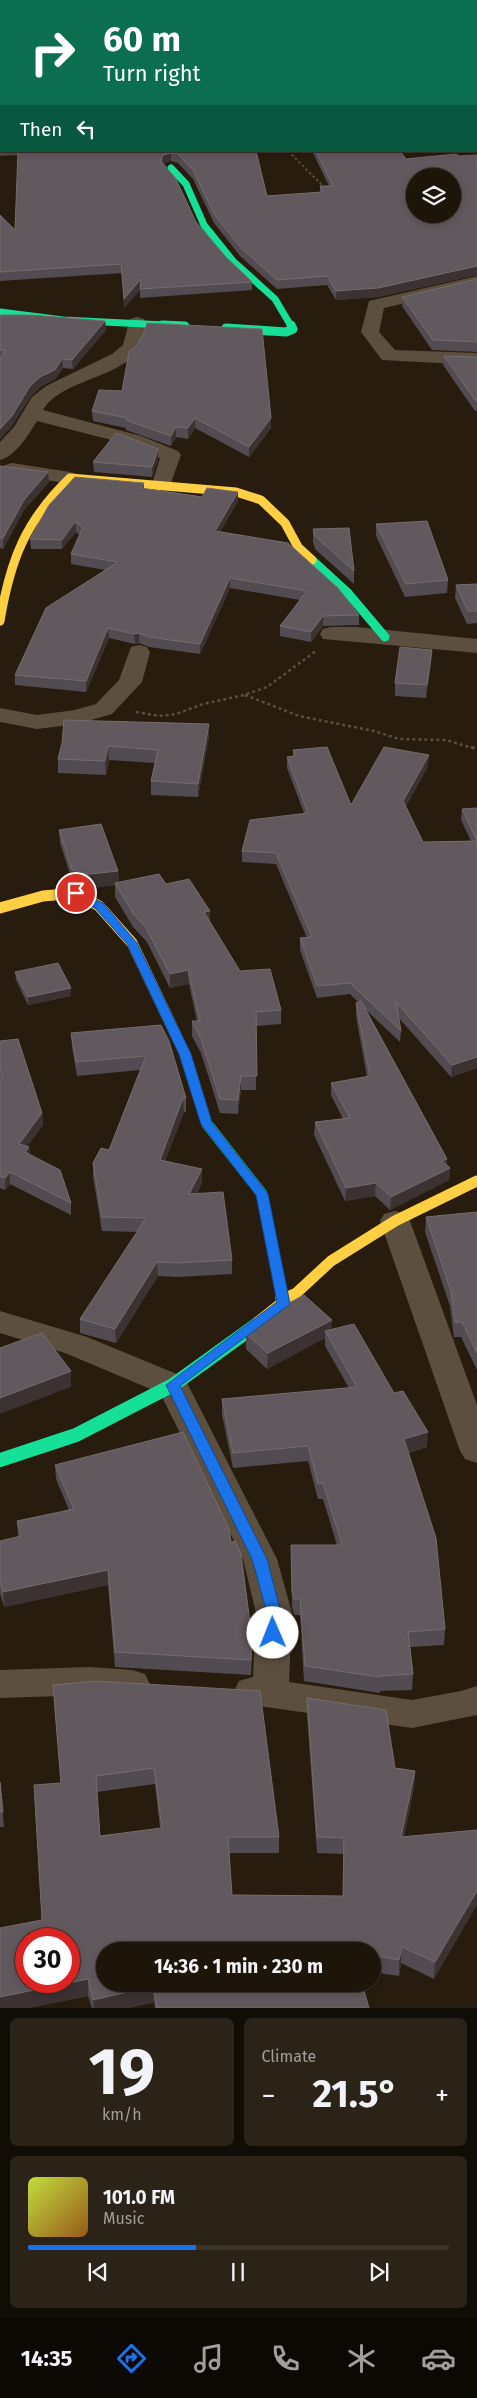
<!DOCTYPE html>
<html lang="en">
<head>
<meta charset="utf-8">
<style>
  :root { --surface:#1e150a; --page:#2b2218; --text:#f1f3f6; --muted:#a19f9c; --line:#3c342b; --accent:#1a73e8 }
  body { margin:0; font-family:"Fira Sans",sans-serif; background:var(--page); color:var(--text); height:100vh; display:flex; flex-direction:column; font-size:19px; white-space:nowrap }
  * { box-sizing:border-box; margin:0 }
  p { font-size:16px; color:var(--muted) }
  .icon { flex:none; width:28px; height:28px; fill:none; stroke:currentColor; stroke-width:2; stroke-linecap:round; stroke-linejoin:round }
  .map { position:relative; height:2008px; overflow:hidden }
  .sheet { display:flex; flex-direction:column; gap:10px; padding:10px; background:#100c06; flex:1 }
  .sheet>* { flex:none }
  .banner { position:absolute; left:0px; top:0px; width:478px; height:152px; box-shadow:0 2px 8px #0003,0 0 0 1px var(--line); background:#0b6e4f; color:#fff; overflow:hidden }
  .buttons { position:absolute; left:406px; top:168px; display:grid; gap:10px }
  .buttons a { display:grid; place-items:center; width:55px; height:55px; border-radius:50%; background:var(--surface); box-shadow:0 2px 8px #0003,0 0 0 1px var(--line); font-size:25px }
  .speed { position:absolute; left:15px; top:1928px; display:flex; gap:10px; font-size:25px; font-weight:700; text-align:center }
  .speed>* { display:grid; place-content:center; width:65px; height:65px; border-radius:50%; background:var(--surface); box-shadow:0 2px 8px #0003,0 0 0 1px var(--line); line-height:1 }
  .speed .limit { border:8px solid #d22; background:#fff; color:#111 }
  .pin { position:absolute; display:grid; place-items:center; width:42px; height:42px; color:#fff; margin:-21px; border:2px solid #fff; border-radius:50%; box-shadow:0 1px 5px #0007 }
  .me { position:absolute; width:55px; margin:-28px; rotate:359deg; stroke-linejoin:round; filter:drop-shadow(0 0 4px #0008) }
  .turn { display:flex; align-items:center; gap:18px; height:105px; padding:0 20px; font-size:22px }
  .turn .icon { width:65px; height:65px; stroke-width:2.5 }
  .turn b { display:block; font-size:35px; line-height:42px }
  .then { display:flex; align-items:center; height:48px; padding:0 20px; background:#0003; gap:10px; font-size:19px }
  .big { font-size:38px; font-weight:700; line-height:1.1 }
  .sheet .card { flex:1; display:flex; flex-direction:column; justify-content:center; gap:8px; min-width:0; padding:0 18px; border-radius:8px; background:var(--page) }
  .sheet .dial { align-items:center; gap:0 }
  .dial b { font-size:65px; line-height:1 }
  .song { display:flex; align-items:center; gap:15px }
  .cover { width:60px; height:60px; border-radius:8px; background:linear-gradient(135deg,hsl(70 70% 55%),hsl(30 70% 35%)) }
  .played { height:5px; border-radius:2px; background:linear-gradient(90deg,var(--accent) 40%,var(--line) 40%) }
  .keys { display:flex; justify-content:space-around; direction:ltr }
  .heat { display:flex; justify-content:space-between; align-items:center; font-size:28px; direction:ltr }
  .sheet .tiles { flex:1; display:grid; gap:10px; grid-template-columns:1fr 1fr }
  .card:last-child { grid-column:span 2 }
  .trip { position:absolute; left:96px; top:1942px; width:285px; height:50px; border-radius:25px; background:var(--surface); box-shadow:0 2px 8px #0003,0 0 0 1px var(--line); font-weight:700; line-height:50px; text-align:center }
  .tabs { display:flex; height:80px; justify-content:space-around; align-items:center; background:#0c0804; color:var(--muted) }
  .tabs .icon { width:35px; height:35px }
  .tabs .selected { color:var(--accent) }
  .tabs b { font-size:22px; color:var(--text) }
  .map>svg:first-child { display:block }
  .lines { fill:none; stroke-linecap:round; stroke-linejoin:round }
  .path-far2 { stroke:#594f41; stroke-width:2; stroke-dasharray:2.5 2.5; stroke-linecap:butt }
  .path-far1 { stroke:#594f41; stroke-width:2.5; stroke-dasharray:3 3; stroke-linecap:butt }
  .path { stroke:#594f41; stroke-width:3; stroke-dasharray:4 4; stroke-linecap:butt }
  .street { fill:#5c4f3f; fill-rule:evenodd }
  .fast-far3 { stroke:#16e098; stroke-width:7 }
  .fast-far2 { stroke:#16e098; stroke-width:9 }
  .fast-far1 { stroke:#16e098; stroke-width:11 }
  .fast { stroke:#16e098; stroke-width:14 }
  .slow-far2 { stroke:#ffcf43; stroke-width:9 }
  .slow-far1 { stroke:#ffcf43; stroke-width:11 }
  .slow { stroke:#ffcf43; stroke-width:14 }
  .wall { fill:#524b51; fill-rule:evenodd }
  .shaded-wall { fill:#3b3231 }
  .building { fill:#62595e; stroke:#756c6d; fill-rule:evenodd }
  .route { fill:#1a73e8; stroke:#114b97 }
</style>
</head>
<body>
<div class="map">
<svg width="477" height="2008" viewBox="0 0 477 2008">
  <rect width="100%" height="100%" fill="#281c0e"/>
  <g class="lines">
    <!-- path-far2 -->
    <g class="path-far2">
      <polyline points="23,0 26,1"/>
      <polyline points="288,151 325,188"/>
    </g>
    <!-- path-far1 -->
    <g class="path-far1">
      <polyline points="245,695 299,716 374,731 399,739 446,740 476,749"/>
      <polyline points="136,712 159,716 176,714 203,704 244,695 267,687 316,651"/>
    </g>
    <!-- path -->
    <polyline class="path" points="471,747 477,749"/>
    <!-- street -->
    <g class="street">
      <rect x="476" y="101" width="1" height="10"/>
      <rect x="476" y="135" width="1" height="10"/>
      <polygon points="477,276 477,286 384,308 379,332 395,350 477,353 477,365 382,360 361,332 369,301"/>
      <path d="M137 317 144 319 146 323C146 329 146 336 143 342 128 379 63 377 43 410L141 436 178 451 181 455 169 488 162 490 155 488 152 484 160 458 127 444 37 421C29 434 16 456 0 460V442L14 427 32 397 46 386 112 354 123 345 130 319Z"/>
      <polygon points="12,463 70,472 77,474 80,478 77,482 70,484 5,473 2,469 5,465"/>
      <polygon points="331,627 357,627 477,639 477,653 323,639 320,634 323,629"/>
      <polygon points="139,645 147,647 150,652 142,682 112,714 77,724 37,729 0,722 0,708 37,715 75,710 96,704 119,680 131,647"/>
      <polygon points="395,1211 406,1214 410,1221 477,1405 477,1463 465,1459 460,1451 380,1221 384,1214"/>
      <polygon points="0,1311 87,1337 184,1377 277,1559 292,1613 289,1682 412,1700 461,1691 477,1686 477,1715 412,1728 252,1705 239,1701 234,1691 239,1681 253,1677 256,1613 243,1559 160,1393 65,1353 0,1333"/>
      <polygon points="90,1667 132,1670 145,1674 150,1684 145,1694 132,1698 90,1695 0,1698 0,1670"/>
    </g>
    <!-- fast-far3 -->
    <g class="fast-far3">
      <polyline points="171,168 186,184 204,225 233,261 275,299 291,326"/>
      <polyline points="0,312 63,320 185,326"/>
    </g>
    <!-- fast-far2 -->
    <g class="fast-far2">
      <polyline points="162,325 185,326"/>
      <polyline points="226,328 286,332 293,329 291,325"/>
      <polyline points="312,560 347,592 385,637"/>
    </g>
    <!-- fast-far1 -->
    <polyline class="fast-far1" points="205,1118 207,1124 262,1194 283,1297"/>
    <!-- fast -->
    <g class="fast">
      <polyline points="282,1296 284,1304"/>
      <polyline points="0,1460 76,1435 173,1385 259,1323"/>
    </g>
    <!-- slow-far2 -->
    <path class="slow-far2" d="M0 621C10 561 25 521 70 478L236 492 261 500 285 523 298 547 312 560"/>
    <!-- slow-far1 -->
    <g class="slow-far1">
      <polyline points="0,908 43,896 76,893 99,906 132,943 185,1054 205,1118"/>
      <polyline points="292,1297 331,1261 395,1221 477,1181"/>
    </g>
    <!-- slow -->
    <polyline class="slow" points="259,1323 293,1296"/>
  </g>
  <!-- wall -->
  <g class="wall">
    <polygon points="43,0 220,0 220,1 47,1"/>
    <polygon points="0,65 1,65 1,151 256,151 267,196 320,192 320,186 329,186 312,151 400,151 406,159 477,155 477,275 378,297 336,300 327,285 277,289 240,256 214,223 193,179 178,163 171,161 163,163 196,222 226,257 252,282 252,290 140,298 140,290 124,308 122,273 0,281 0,215 15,230 18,155 0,156"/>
    <polygon points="477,279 477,352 432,350 402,306 402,297"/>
    <polygon points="0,315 105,321 106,330 73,369 63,368 55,379 40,387 31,396 12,426 0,439"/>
    <polygon points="444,356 477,357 477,411 475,411 443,365"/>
    <polygon points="99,390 271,428 249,457 195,428 188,439 176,437 171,446 126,430 126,428 93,421 92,411"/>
    <polygon points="158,449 158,459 152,477 94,472 93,462"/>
    <polygon points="0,466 48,472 49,482 24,510 3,549 0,548"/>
    <polygon points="144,483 144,489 238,501 220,532 359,615 359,625 323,626 311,642 280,636 280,626 300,600 230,588 200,654 149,647 139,643 135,644 109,638 86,692 15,685 15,675 105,570 71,564 71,554 80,535 76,532 62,549 31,549 30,539"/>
    <polygon points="376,524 448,580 447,593 405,597 376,536"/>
    <polygon points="313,529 354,571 354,584 315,549 313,542"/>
    <polygon points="477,584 477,623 467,624 455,598 456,585"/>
    <polygon points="432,650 431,663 426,698 395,696 395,683"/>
    <polygon points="209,737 198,797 151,795 151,781 155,763 109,760 106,775 58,773 58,759 62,743"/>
    <polygon points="293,750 351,805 428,766 406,806 423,842 471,841 461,820 462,809 477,808 477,1068 451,1077 398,1017 401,1031 400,1042 366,1010 447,1159 447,1165 450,1168 449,1180 390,1210 375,1196 345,1201 314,1135 315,1122 343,1119 331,1095 331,1083 367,1077 356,1016 356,1003 358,1002 350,994 317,998 300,950 300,938 307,938 276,864 242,862 242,851 304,813 287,768 287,757 293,756"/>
    <polygon points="59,830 118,871 119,882 166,884 210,923 240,971 281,1010 281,1024 256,1026 256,1090 241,1090 238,1114 220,1113 201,1053 192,1036 192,1021 197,1021 189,984 170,988 147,942 133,927 115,897 115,885 91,888 73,883 60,843"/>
    <polygon points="15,972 71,988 71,996 28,1005 16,980"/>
    <polygon points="161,1025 186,1098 186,1112 184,1112 165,1161 202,1183 197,1193 232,1260 232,1274 177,1277 158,1276 116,1343 80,1333 80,1319 137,1232 102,1231 93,1177 93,1163 109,1150 140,1070 77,1076 72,1046 71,1033"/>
    <polygon points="0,1041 42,1113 43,1125 27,1146 29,1147 30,1155 71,1203 71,1215 10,1184 5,1190 0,1188"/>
    <polygon points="477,1212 477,1370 461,1337 454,1337 450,1306 425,1232 426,1217"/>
    <polygon points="332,1330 394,1393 427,1447 408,1453 445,1629 444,1645 410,1647 413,1674 412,1690 380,1691 380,1693 304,1681 300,1615 294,1615 292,1607 291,1545 337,1545 323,1499 318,1499 308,1461 233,1468 222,1415 222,1399 349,1388 325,1346 325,1338 267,1369 246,1349 246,1334"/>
    <polygon points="55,1465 231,1542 252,1653 251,1675 115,1667 108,1585 4,1607 0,1593 0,1541 18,1537 17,1521 69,1510 56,1479"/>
    <path d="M53 1685 279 1837V1853H229L232 1895 343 1896 344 1854 317 1853 307 1714V1698L395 1768 415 1771 414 1787 404 1837 477 1830 434 1979 401 1963 399 1976 372 1972V1951H105L362 1984 369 2008H155L154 2002 128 2008H92L88 1996 28 2008H0L42 1920 61 1783ZM155 1784 160 1828 100 1836 97 1792Z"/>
    <polygon points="0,1782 4,1827 0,1827"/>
  </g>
  <!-- shaded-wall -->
  <g class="shaded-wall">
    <polygon points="0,0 11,0 11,1 1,1 1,7 0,7"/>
    <polygon points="213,0 220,0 220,1 211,1"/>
    <polygon points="171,153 171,161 163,163 161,161 163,155"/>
    <polygon points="477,266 477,275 378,297 336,300 336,291"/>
    <polygon points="141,279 142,288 124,308 124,299"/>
    <polygon points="105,321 106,330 73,369 72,360"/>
    <polygon points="62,359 63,368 55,379 40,387 31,396 12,426 0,439 0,429 30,386"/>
    <polygon points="195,418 195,428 188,439 188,428"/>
    <polygon points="271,418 271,428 249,457 249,447"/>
    <polygon points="176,427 176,437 171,446 171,436"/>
    <polygon points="158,449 158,459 152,477 152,467"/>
    <polygon points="48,472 49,482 24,510 3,549 3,538 24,500"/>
    <polygon points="238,492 238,501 215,541 215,531"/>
    <polygon points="75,522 76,532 62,549 62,540"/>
    <polygon points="230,578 230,588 200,654 200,644"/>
    <polygon points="323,616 323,626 311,642 311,632"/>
    <polygon points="108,628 109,638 86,692 86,681"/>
    <polygon points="139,633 139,643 135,644 134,634"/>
    <polygon points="432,650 431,663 426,698 427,685"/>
    <polygon points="209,724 209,737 198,797 198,784"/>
    <polygon points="108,746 109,760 106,775 105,761"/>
    <polygon points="429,755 428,766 403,812 403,801"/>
    <polygon points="118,871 119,884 115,883 115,885 91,888 90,874"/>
    <polygon points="210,911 210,925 204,912"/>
    <polygon points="188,970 189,984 170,988 170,974"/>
    <polygon points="71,988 71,996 28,1005 28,997"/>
    <polygon points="477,1057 477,1068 451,1077 452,1065"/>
    <polygon points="241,1076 241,1090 238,1114 238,1100"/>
    <polygon points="183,1098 184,1112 160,1174 160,1160"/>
    <polygon points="42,1113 43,1125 20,1156 19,1144"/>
    <polygon points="29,1147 30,1159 25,1152"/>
    <polygon points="447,1159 446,1169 450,1168 449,1180 390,1210 391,1197 442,1161"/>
    <polygon points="202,1169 202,1183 189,1208 189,1194"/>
    <polygon points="10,1172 10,1184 5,1190 5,1178"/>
    <polygon points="376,1183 375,1196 345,1201 346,1188"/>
    <polygon points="157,1262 158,1276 116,1343 115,1329"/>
    <polygon points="332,1320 331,1335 325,1331 325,1338 267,1369 268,1353"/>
    <polygon points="71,1371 71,1387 0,1414 0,1398"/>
    <polygon points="428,1432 427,1447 403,1454 404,1439"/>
    <polygon points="108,1570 108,1585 4,1607 3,1592"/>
    <polygon points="415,1771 414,1787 401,1853 401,1837"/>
    <polygon points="477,1891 477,1905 434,1979 435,1962"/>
    <polygon points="402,1947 401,1963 399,1976 399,1960"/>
    <polygon points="88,1979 88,1996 28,2008 0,2008 0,1997"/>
    <polygon points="153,1986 154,2002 128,2008 94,2008 93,2000"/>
  </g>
  <!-- building -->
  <g class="building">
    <polygon points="62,0 213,0 211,1 65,1"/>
    <polygon points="441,0 477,0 477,16 476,16 476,1 435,1"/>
    <polygon points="476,26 477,26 477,78 476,77"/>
    <rect x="0" y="65" width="1" height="83"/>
    <path d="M18 151H256L267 196 322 192 320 186H333L316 151H400L406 159 456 154 459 156 477 155V266L378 288 336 291 327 276 277 280 240 247 214 214 193 170 178 154 171 153 163 155 161 161 176 179 196 222 226 257 252 282 140 289 141 279 124 299 121 264 0 272V215L15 230ZM415 176H452V214H415Z"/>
    <polygon points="477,279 477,342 433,340 402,297"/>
    <polygon points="0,315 32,315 105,321 72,360 62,359 55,370 40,377 30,386 12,416 0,429 0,359 5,350 0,350"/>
    <polygon points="147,323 262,329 271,418 249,447 195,418 188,428 176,427 171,436 126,420 127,418 92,411 99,390 122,391 129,352 137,345 144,333"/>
    <polygon points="444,356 477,357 477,401 476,401"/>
    <polygon points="116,433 158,449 152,467 93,462"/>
    <polygon points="0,466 48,472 24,500 3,538 0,538"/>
    <polygon points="75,477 144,483 141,488 202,497 207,488 238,492 215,531 288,543 338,588 359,615 323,616 311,632 280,626 307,591 230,578 200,644 149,637 139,633 134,634 108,628 86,681 15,675 46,608 118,562 71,554 83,527 75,522 62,540 30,539 49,505"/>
    <polygon points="427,521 448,580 406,584 376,524"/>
    <polygon points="349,528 354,571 315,536 313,529"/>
    <polygon points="477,584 477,611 468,611 456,585"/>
    <polygon points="400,647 432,650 427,685 395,683"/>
    <polygon points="64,720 209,724 198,784 151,781 158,750 108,746 105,761 58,759 62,743"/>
    <polygon points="327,747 351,805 384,747 429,755 403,801 423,842 477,841 462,809 477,808 477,1057 452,1065 396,1002 401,1031 350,983 317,986 300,938 312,937 276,853 242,851 250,820 308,813 287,757 295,756 293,750"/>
    <polygon points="101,824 118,871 90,874 72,870 59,830"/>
    <polygon points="159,874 166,884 189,879 210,911 204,912 240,971 270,969 281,1010 256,1012 257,1076 241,1076 238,1100 220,1099 201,1039 192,1021 200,1021 188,970 170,974 146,928 133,913 115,883"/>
    <polygon points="58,963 71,988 28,997 15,972"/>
    <polygon points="361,1001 447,1159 442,1161 450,1168 391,1197 376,1183 346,1188 315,1122 350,1118 331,1083 370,1076 356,1003"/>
    <polygon points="161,1025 169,1041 186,1098 183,1098 160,1160 202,1169 189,1194 223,1192 232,1260 177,1263 157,1262 115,1329 80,1319 146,1218 102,1217 93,1163 101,1148 109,1150 146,1056 76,1062 71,1033"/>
    <polygon points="18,1039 42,1113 19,1144 29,1147 25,1152 60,1170 71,1203 10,1172 5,1178 0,1176 0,1079 2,1076 0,1068 0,1041"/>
    <polygon points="477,1212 477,1353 462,1322 455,1322 451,1291 426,1217"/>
    <polygon points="304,1295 332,1320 268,1353 246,1334 287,1304"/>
    <polygon points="354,1324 394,1393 403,1391 428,1432 404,1439 436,1538 445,1629 408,1632 413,1674 380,1676 380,1677 305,1666 300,1599 294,1599 292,1591 291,1545 342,1545 323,1483 318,1484 308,1446 233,1453 222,1399 357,1387 325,1331"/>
    <polygon points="42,1333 71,1371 0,1398 0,1348"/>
    <polygon points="183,1432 229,1529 231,1542 235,1541 241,1554 252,1638 251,1660 115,1652 108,1570 3,1592 0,1582 0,1541 21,1536 17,1521 74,1509 55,1465"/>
    <path d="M96 1681 260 1691 279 1837H228L232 1895 343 1896 344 1838 317 1837 307 1698 386 1710 395 1768 415 1771 401 1837 477 1830V1891L435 1962 402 1947 399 1960 372 1955V1951H105V1984H362L369 2008H157L153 1986 93 2000 88 1979 0 1997V1928L42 1920 34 1785 61 1783 53 1685ZM154 1768 162 1828 100 1836 96 1776ZM26 1939H69V1981H26Z"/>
    <polygon points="0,1782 3,1812 0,1812"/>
  </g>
  <!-- route -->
  <polygon class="route" points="76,890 103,903 137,943 191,1054 212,1123 268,1194 290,1304 180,1386 267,1559 281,1613 278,1637 268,1637 266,1633 267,1613 252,1559 166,1385 277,1302 256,1195 201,1124 179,1054 127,944 95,908 72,896 70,893"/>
</svg>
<div class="buttons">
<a><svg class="icon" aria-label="layers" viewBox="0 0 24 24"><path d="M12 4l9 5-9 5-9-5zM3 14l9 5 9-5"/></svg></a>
</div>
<div class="speed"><div class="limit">30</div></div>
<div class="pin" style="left:76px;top:893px;background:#d93025"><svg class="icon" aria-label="arrive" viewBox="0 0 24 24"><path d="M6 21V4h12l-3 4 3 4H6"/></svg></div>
<svg class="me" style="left:273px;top:1633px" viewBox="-20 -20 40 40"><circle r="19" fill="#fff"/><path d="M0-13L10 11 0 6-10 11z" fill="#1a73e8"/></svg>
<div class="trip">14:36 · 1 min · 230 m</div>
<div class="banner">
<div class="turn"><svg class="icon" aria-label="right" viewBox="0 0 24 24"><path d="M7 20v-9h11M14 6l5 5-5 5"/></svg><div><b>60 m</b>Turn right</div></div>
<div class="then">Then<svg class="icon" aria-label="left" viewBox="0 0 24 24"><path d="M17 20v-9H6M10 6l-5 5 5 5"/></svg></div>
</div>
</div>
<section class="sheet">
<div class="tiles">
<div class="card dial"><b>19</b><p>km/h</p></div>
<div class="card"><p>Climate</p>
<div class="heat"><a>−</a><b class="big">21.5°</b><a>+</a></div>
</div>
<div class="card">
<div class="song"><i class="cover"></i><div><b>101.0 FM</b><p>Music</p></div></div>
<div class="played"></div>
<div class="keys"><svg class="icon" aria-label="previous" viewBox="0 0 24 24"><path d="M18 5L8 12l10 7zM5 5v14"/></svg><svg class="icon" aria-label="pause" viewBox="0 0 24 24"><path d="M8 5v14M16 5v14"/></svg><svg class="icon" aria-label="next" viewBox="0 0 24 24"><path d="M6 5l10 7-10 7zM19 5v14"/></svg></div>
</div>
</div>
</section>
<nav class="tabs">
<b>14:35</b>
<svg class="icon selected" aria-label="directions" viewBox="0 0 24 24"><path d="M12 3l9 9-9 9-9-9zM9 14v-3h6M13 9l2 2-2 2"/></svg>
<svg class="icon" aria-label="music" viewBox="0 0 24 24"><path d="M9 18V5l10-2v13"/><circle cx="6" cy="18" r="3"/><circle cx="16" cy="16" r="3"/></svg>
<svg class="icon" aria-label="phone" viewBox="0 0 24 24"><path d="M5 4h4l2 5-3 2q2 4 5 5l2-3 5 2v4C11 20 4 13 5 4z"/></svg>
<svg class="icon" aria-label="climate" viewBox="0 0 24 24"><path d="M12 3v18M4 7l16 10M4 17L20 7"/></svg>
<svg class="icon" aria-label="car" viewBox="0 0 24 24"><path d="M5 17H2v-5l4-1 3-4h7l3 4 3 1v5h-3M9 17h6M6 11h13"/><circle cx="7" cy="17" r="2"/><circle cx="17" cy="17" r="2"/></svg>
</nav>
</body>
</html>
